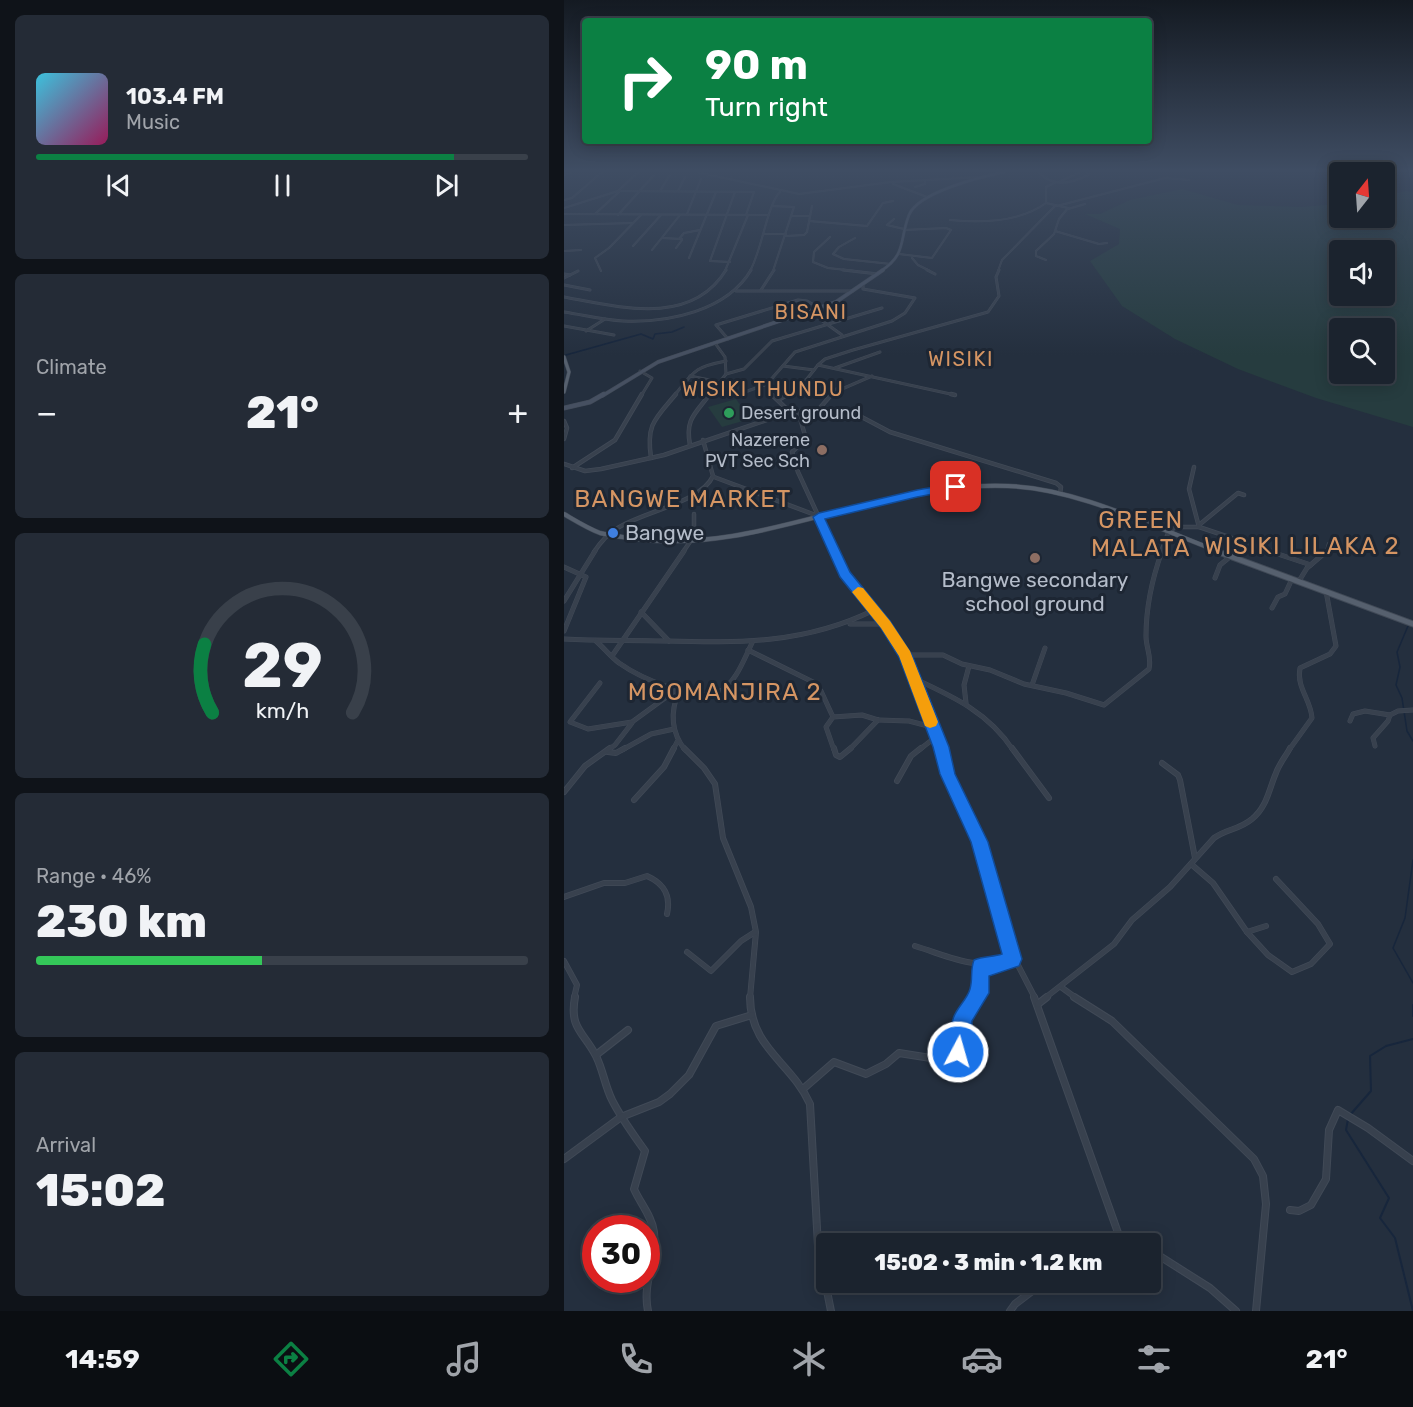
<!DOCTYPE html>
<html lang="en">
<head>
<meta charset="utf-8">
<style>
  :root { --surface:#1b232e; --page:#242b36; --text:#f1f3f6; --muted:#a0a4aa; --line:#39404a; --accent:#0b8043 }
  body { margin:0; font-family:Rubik,sans-serif; background:var(--page); color:var(--text); height:100vh; display:flex; flex-direction:column; font-size:22px; white-space:nowrap }
  * { box-sizing:border-box; margin:0 }
  p { font-size:20px; color:var(--muted) }
  .icon { flex:none; width:33px; height:33px; fill:none; stroke:currentColor; stroke-width:2; stroke-linecap:round; stroke-linejoin:round }
  .map { position:relative; flex:1; overflow:hidden }
  .details { display:flex; flex-direction:column; gap:15px; padding:15px; background:#0f1319; width:564px }
  .details>* { flex:none }
  .top-card { position:absolute; left:18px; top:18px; width:570px; height:126px; border-radius:6px; box-shadow:0 3px 15px #0003,0 0 0 2px var(--line); background:#0b8043; color:#fff; overflow:hidden }
  .needle { width:39px; rotate:17deg }
  .controls { position:absolute; left:765px; top:162px; display:grid; gap:12px }
  .controls a { display:grid; place-items:center; width:66px; height:66px; border-radius:6px; background:var(--surface); box-shadow:0 3px 15px #0003,0 0 0 2px var(--line); font-size:30px }
  .speed { position:absolute; left:18px; top:1215px; display:flex; gap:12px; font-size:30px; font-weight:700; text-align:center }
  .speed>* { display:grid; place-content:center; width:78px; height:78px; border-radius:50%; background:var(--surface); box-shadow:0 3px 15px #0003,0 0 0 2px var(--line); line-height:1 }
  .speed .limit { border:9px solid #d22; background:#fff; color:#111 }
  .pin { position:absolute; display:grid; place-items:center; width:51px; height:51px; color:#fff; margin:-26px; border-radius:12px; box-shadow:0 3px 9px #0006 }
  .me { position:absolute; width:66px; margin:-33px; rotate:6deg; stroke-linejoin:round; filter:drop-shadow(0 0 4px #0008) }
  .turn { display:flex; align-items:center; gap:21px; height:126px; padding:0 24px; font-size:27px }
  .turn .icon { width:78px; height:78px; stroke-width:2.5 }
  .turn b { display:block; font-size:42px; line-height:51px }
  .big { font-size:45px; font-weight:800; line-height:1.1 }
  .details .tile { flex:1; display:flex; flex-direction:column; justify-content:center; gap:9px; min-width:0; padding:0 21px; border-radius:9px; background:var(--page) }
  .details .dial { align-items:center; gap:0 }
  .dial svg { height:156px; overflow:visible; fill:none; stroke:var(--line); stroke-width:7; stroke-linecap:round; text-anchor:middle }
  .dial text { fill:var(--text); stroke:none }
  .song { display:flex; align-items:center; gap:18px }
  .cover { width:72px; height:72px; border-radius:9px; background:linear-gradient(135deg,hsl(190 70% 55%),hsl(330 70% 35%)) }
  .played { height:6px; border-radius:3px; background:linear-gradient(90deg,var(--accent) 85%,var(--line) 85%) }
  .keys { display:flex; justify-content:space-around; direction:ltr }
  .heat { display:flex; justify-content:space-between; align-items:center; font-size:33px; direction:ltr }
  .charge { height:9px; border-radius:4px; background:linear-gradient(90deg,#34c759 46%,var(--line) 0) }
  .trip { position:absolute; left:252px; top:1233px; width:345px; height:60px; border-radius:6px; background:var(--surface); box-shadow:0 3px 15px #0003,0 0 0 2px var(--line); font-weight:800; line-height:60px; text-align:center }
  .tabs { display:flex; height:96px; justify-content:space-around; align-items:center; background:#0b0e12; color:var(--muted) }
  .tabs .icon { width:42px; height:42px }
  .tabs .active { color:var(--accent) }
  .tabs b { font-size:27px; color:var(--text) }
  main { display:flex; flex:1; min-height:0 }
  .map>svg:first-child { display:block }
  .green { fill:#263c3f; fill-rule:evenodd }
  .lines { fill:none; stroke-linecap:round; stroke-linejoin:round }
  .stream-far1 { stroke:#17263c; stroke-width:1.5 }
  .stream { stroke:#17263c; stroke-width:2 }
  .street-far5-casing { stroke:#414a57; stroke-width:2 }
  .street-far4-casing { stroke:#414a57; stroke-width:3 }
  .street-far3-casing { stroke:#414a57; stroke-width:4.5 }
  .street-far2-casing { stroke:#414a57; stroke-width:5 }
  .street-far1-casing { stroke:#414a57; stroke-width:6 }
  .street-casing { stroke:#414a57; stroke-width:8 }
  .secondary-far2-casing { stroke:#414a57; stroke-width:3 }
  .secondary-far1-casing { stroke:#414a57; stroke-width:4 }
  .secondary-casing { stroke:#414a57; stroke-width:5 }
  .primary-far2-casing { stroke:#414a57; stroke-width:4 }
  .primary-far1-casing { stroke:#414a57; stroke-width:5 }
  .primary-casing { stroke:#414a57; stroke-width:7 }
  .street-far5 { stroke:#38414e; stroke-width:1.5 }
  .street-far4 { stroke:#38414e; stroke-width:2 }
  .street-far3 { stroke:#38414e; stroke-width:3 }
  .street-far2 { stroke:#38414e; stroke-width:4 }
  .street-far1 { stroke:#38414e; stroke-width:4.5 }
  .street { stroke:#38414e; stroke-width:6 }
  .secondary-far2 { stroke:#465061; stroke-width:2 }
  .secondary-far1 { stroke:#465061; stroke-width:3 }
  .secondary { stroke:#465061; stroke-width:4 }
  .primary-far2 { stroke:#56606e; stroke-width:3 }
  .primary-far1 { stroke:#56606e; stroke-width:4 }
  .primary { stroke:#56606e; stroke-width:5 }
  .route { fill:#1a73e8; stroke:#114b97; stroke-width:1.5 }
  .slow { fill:#f59e0b }
  .leisure-dot { fill:#2e9e5b; stroke:#1d2633; stroke-width:2 }
  .education-dot { fill:#8d6e63; stroke:#1d2633; stroke-width:2 }
  .shop-dot { fill:#3f7fe0; stroke:#1d2633; stroke-width:2 }
  .labels { text-anchor:middle; stroke-width:6; stroke-linejoin:round; paint-order:stroke }
  .far-poi-label { font-size:18px; fill:#b4bcc9; stroke:#1d2633; text-anchor:start }
  .far-quarter-label { font-size:20px; letter-spacing:1.5px; fill:#d59563; stroke:#1d2633 }
  .poi-label { font-size:21px; fill:#b4bcc9; stroke:#1d2633; text-anchor:start }
  .quarter-label { font-size:24px; letter-spacing:1.5px; fill:#d59563; stroke:#1d2633 }
</style>
</head>
<body>
<main>
<section class="details">
<div class="tile">
<div class="song"><i class="cover"></i><div><b>103.4 FM</b><p>Music</p></div></div>
<div class="played"></div>
<div class="keys"><svg class="icon" aria-label="previous" viewBox="0 0 24 24"><path d="M18 5L8 12l10 7zM5 5v14"/></svg><svg class="icon" aria-label="pause" viewBox="0 0 24 24"><path d="M8 5v14M16 5v14"/></svg><svg class="icon" aria-label="next" viewBox="0 0 24 24"><path d="M6 5l10 7-10 7zM19 5v14"/></svg></div>
</div>
<div class="tile"><p>Climate</p>
<div class="heat"><a>−</a><b class="big">21°</b><a>+</a></div>
</div>
<div class="tile dial"><svg viewBox="0 0 100 80">
<path d="M14 69A42 42 0 1 1 86 69"/>
<path d="M14 69A42 42 0 0 1 10 34" stroke="#0b8043"/>
<text x="50" y="56" font-size="32" font-weight="700">29</text>
<text x="50" y="72" font-size="11">km/h</text>
</svg></div>
<div class="tile"><p>Range · 46%</p><b class="big">230 km</b><div class="charge"></div></div>
<div class="tile"><p>Arrival</p><b class="big">15:02</b></div>
</section>
<div class="map">
<svg width="849" height="1311" viewBox="0 0 849 1311">
  <rect width="100%" height="100%" fill="#242f3e"/>
  <!-- green -->
  <g class="green">
    <path d="M618 189 674 205 737 207 775 204 776 218H820L821 196 842 191 849 192V427L752 398 674 369 611 339 558 306 526 261 555 244 556 229 521 214H536L566 200ZM820 250V296H776V250ZM820 328V374H776V328Z"/>
    <polygon points="172,399 186,419 158,427 144,407"/>
  </g>
  <g class="lines">
    <!-- stream-far1 -->
    <g class="stream-far1">
      <polyline points="2,355 77,334 89,339 91,334 108,332 120,327"/>
      <polyline points="844,626 833,652 836,667 832,685 838,698 843,731 849,741"/>
      <polyline points="849,860 841,918 829,948 849,983"/>
    </g>
    <!-- stream -->
    <g class="stream">
      <polyline points="849,1005 849,1016"/>
      <polyline points="786,1115 807,1091 806,1056 822,1046 849,1039"/>
      <polyline points="784,1119 782,1130 825,1198 816,1218 831,1238 849,1311"/>
    </g>
    <defs>
      <g id="street-far5">
        <polyline points="132,172 235,194 327,182 416,177"/>
        <path d="M475 172C489 189 509 183 526 174L521 172"/>
        <polyline points="0,175 8,172"/>
        <polyline points="495,182 516,172"/>
        <polyline points="329,184 363,197"/>
        <polyline points="351,187 361,184 361,181"/>
        <polyline points="54,191 190,192 182,215"/>
        <polyline points="96,191 106,175"/>
        <polyline points="114,191 121,177"/>
        <polyline points="0,200 8,198 38,172"/>
        <polyline points="482,203 482,187 492,182"/>
        <polyline points="482,203 504,208 495,219 490,234 472,251 472,256 482,260"/>
        <polyline points="208,206 230,207 209,271"/>
        <polyline points="493,206 601,178 625,180"/>
        <polyline points="0,208 54,191 74,172"/>
        <polyline points="504,209 521,204"/>
        <polyline points="0,214 205,215"/>
        <polyline points="31,214 56,191"/>
        <polyline points="123,214 137,179"/>
        <polyline points="54,215 90,175"/>
        <polyline points="227,216 246,216"/>
        <path d="M386 220C417 223 456 222 482 203"/>
        <polyline points="245,221 303,226 319,203 329,201"/>
        <polyline points="0,225 68,223"/>
        <polyline points="323,225 340,229"/>
        <polyline points="323,225 330,219"/>
        <polyline points="491,231 535,244 543,243"/>
        <polyline points="199,234 222,234"/>
        <polyline points="222,236 240,235 243,232 248,206"/>
        <polyline points="266,237 250,252 249,262 264,268 291,271"/>
        <polyline points="98,238 118,239"/>
        <polyline points="291,238 275,247 269,254 280,259 327,264"/>
        <polyline points="115,239 120,233 136,230"/>
        <polyline points="69,246 97,215"/>
        <polyline points="112,248 118,240"/>
        <polyline points="88,250 116,215"/>
        <polyline points="0,251 17,250"/>
        <polyline points="335,254 368,258 387,230 382,228 340,230"/>
        <polyline points="125,258 152,192"/>
        <polyline points="348,258 354,265 366,271"/>
        <polyline points="166,262 146,261 171,192"/>
        <polyline points="37,271 31,258 45,248 77,215"/>
        <polyline points="161,271 184,215"/>
        <path d="M186 271C198 250 203 205 216 192"/>
        <polyline points="434,271 438,260 492,205"/>
      </g>
      <g id="street-far4">
        <polyline points="279,270 314,274"/>
        <polyline points="363,270 371,274"/>
        <polyline points="0,274 6,275 0,278"/>
        <polyline points="6,275 14,271"/>
        <polyline points="0,285 26,290"/>
        <polyline points="197,290 210,270"/>
        <polyline points="172,291 289,291"/>
        <path d="M0 297C55 307 127 327 162 270"/>
        <path d="M0 312C20 315 39 320 59 321 104 323 163 311 187 270"/>
        <polyline points="246,312 278,335"/>
        <polyline points="0,326 50,335"/>
        <polyline points="22,331 41,319"/>
        <polyline points="164,339 152,325 234,300 243,301 257,309"/>
        <polyline points="254,365 261,359 289,350 424,312 435,296 432,277 435,270"/>
        <polyline points="219,366 250,370"/>
        <polyline points="271,368 316,352"/>
        <polyline points="76,371 88,378 77,396"/>
        <polyline points="162,374 180,369 208,341 318,308"/>
        <polyline points="126,376 155,382"/>
        <polyline points="147,394 178,393 203,384"/>
        <path d="M110 396C130 371 130 367 162 361"/>
        <polyline points="145,396 162,374 161,357 151,343"/>
        <polyline points="209,396 203,384 231,352 328,321 341,313 351,298 299,289 299,284"/>
        <polyline points="222,396 235,389 254,365 391,395"/>
        <polyline points="266,396 272,389 278,389 308,376"/>
      </g>
      <g id="street-far3">
        <polyline points="207,394 226,412"/>
        <polyline points="387,394 391,395"/>
        <polyline points="214,400 225,394"/>
        <polyline points="254,410 268,394"/>
        <polyline points="234,411 242,439 228,452 234,472 271,552"/>
        <polyline points="0,421 3,428 0,439"/>
        <path d="M126 445C121 419 131 414 146 394"/>
        <path d="M87 458C82 424 91 419 112 394"/>
        <polyline points="0,464 21,471 37,469 100,455 226,412 249,410 292,414 326,432 492,483 497,487 496,494"/>
        <polyline points="630,467 625,489 635,527"/>
        <polyline points="8,468 51,440 78,394"/>
        <polyline points="150,477 254,516"/>
        <polyline points="635,525 674,493 680,495"/>
        <path d="M30 552C36 543 42 535 52 529 77 512 137 503 149 476L139 440"/>
        <polyline points="119,552 130,536 130,514"/>
        <polyline points="597,552 604,533 611,527 635,527 710,552"/>
        <polyline points="763,552 765,544"/>
      </g>
      <g id="street-far2">
        <path d="M270 551C288 589 321 617 341 654 354 680 369 722 378 750"/>
        <polyline points="705,551 747,565"/>
        <polyline points="0,567 22,577 0,631"/>
        <polyline points="651,578 656,565 667,556"/>
        <polyline points="735,581 743,568 763,551"/>
        <polyline points="0,601 31,551"/>
        <polyline points="708,608 714,597 721,594 728,579"/>
        <polyline points="77,612 105,641"/>
        <polyline points="286,624 321,624"/>
        <path d="M0 639C33 641 67 640 100 641 176 643 241 644 310 610"/>
        <path d="M32 641C40 648 47 657 55 663 75 677 131 703 155 692 172 683 180 659 188 643"/>
        <polyline points="184,650 249,682 257,691 269,717"/>
        <path d="M341 655H379L398 664 426 670 460 684 502 693 540 705 585 669C588 657 582 648 582 636 582 606 588 579 598 551"/>
        <polyline points="48,656 120,551"/>
        <path d="M351 679C390 697 425 713 449 750"/>
        <polyline points="36,683 6,722 24,729 68,722 112,690"/>
        <polyline points="468,685 481,648"/>
        <path d="M115 691C106 712 107 732 121 750"/>
        <polyline points="402,703 400,685 405,666"/>
        <polyline points="314,720 345,721 368,727"/>
        <polyline points="786,721 789,714 801,711 826,715"/>
        <polyline points="811,746 809,738 824,721 826,715 834,711 849,710"/>
        <polyline points="44,750 51,745 68,723"/>
        <polyline points="58,750 87,734 110,729"/>
        <polyline points="109,750 113,742"/>
        <polyline points="270,750 262,727 269,717 298,715 314,720"/>
        <polyline points="285,750 314,720"/>
        <polyline points="355,750 373,736"/>
        <path d="M725 750 748 718C747 700 732 687 736 668L766 654 772 646 762 591"/>
      </g>
      <g id="street-far1">
        <polyline points="120,748 140,768 151,784 159,838 187,907 192,932 186,998"/>
        <polyline points="270,748 272,755 276,757 287,748"/>
        <polyline points="377,748 388,785 415,842 442,942 471,998"/>
        <polyline points="448,748 485,798"/>
        <polyline points="44,752 52,753 61,748"/>
        <polyline points="598,763 614,775 616,780 631,858"/>
        <polyline points="333,781 347,756 357,748"/>
        <polyline points="0,792 21,766 46,748"/>
        <polyline points="70,800 100,767 110,748"/>
        <polyline points="627,864 649,883 683,932 702,926"/>
        <path d="M0 897 40 883H61L83 876C101 884 107 896 103 914"/>
        <polyline points="683,932 704,955 728,972 747,964 766,944 754,924 712,879"/>
        <path d="M351 946C387 957 411 971 449 959"/>
        <polyline points="123,952 147,971 177,941 191,932"/>
        <polyline points="0,961 13,985 10,998"/>
        <polyline points="497,987 512,998"/>
        <polyline points="412,998 415,993 417,966"/>
        <path d="M481 998 550 944 568 920 606 887 650 838C662 829 675 830 688 819 703 807 705 789 712 773 715 764 722 756 726 748"/>
      </g>
      <g id="street">
        <path d="M11 997C5 1029 20 1032 32 1056 39 1070 41 1086 48 1100 57 1118 69 1134 81 1151L70 1189C76 1203 88 1216 90 1232 93 1259 78 1283 84 1311"/>
        <path d="M186 997C186 1048 228 1063 246 1104L254 1246 267 1311"/>
        <polyline points="470,997 558,1244"/>
        <polyline points="510,997 548,1021 690,1159 699,1176 702,1204 692,1311"/>
        <polyline points="474,1004 483,997"/>
        <polyline points="32,1055 64,1030"/>
        <polyline points="239,1089 270,1062 302,1074 322,1064 335,1053 373,1059 394,1052 398,1042 399,1018 412,997"/>
        <polyline points="0,1159 57,1117 95,1102 106,1094 125,1075 152,1026 188,1015"/>
        <polyline points="726,1210 735,1211 747,1205 762,1179 765,1130 774,1110 804,1128 849,1161"/>
        <polyline points="559,1244 571,1244"/>
        <polyline points="586,1250 646,1288 672,1311"/>
        <polyline points="446,1311 451,1304 480,1282"/>
      </g>
      <path id="secondary-far2" d="M317 271C343 254 335 240 345 215 354 192 417 177 440 172"/>
      <polyline id="secondary-far1" points="38,396 94,362 272,302 319,270"/>
      <polyline id="secondary" points="0,408 26,402 40,394"/>
      <polyline id="primary-far2" points="0,357 5,372 0,392"/>
      <path id="primary-far1" d="M0 514C12 521 23 528 36 533 48 536 60 537 72 539 166 551 254 512 345 495 377 488 411 485 444 486 514 488 591 528 656 552"/>
      <polyline id="primary" points="652,551 849,624"/>
    </defs>
    <!-- street-far5 casing -->
    <use href="#street-far5" class="street-far5-casing"/>
    <!-- street-far4 casing -->
    <use href="#street-far4" class="street-far4-casing"/>
    <!-- street-far3 casing -->
    <use href="#street-far3" class="street-far3-casing"/>
    <!-- street-far2 casing -->
    <use href="#street-far2" class="street-far2-casing"/>
    <!-- street-far1 casing -->
    <use href="#street-far1" class="street-far1-casing"/>
    <!-- street casing -->
    <use href="#street" class="street-casing"/>
    <!-- secondary-far2 casing -->
    <use href="#secondary-far2" class="secondary-far2-casing"/>
    <!-- secondary-far1 casing -->
    <use href="#secondary-far1" class="secondary-far1-casing"/>
    <!-- secondary casing -->
    <use href="#secondary" class="secondary-casing"/>
    <!-- primary-far2 casing -->
    <use href="#primary-far2" class="primary-far2-casing"/>
    <!-- primary-far1 casing -->
    <use href="#primary-far1" class="primary-far1-casing"/>
    <!-- primary casing -->
    <use href="#primary" class="primary-casing"/>
    <!-- street-far5 -->
    <use href="#street-far5" class="street-far5"/>
    <!-- street-far4 -->
    <use href="#street-far4" class="street-far4"/>
    <!-- street-far3 -->
    <use href="#street-far3" class="street-far3"/>
    <!-- street-far2 -->
    <use href="#street-far2" class="street-far2"/>
    <!-- street-far1 -->
    <use href="#street-far1" class="street-far1"/>
    <!-- street -->
    <use href="#street" class="street"/>
    <!-- secondary-far2 -->
    <use href="#secondary-far2" class="secondary-far2"/>
    <!-- secondary-far1 -->
    <use href="#secondary-far1" class="secondary-far1"/>
    <!-- secondary -->
    <use href="#secondary" class="secondary"/>
    <!-- primary-far2 -->
    <use href="#primary-far2" class="primary-far2"/>
    <!-- primary-far1 -->
    <use href="#primary-far1" class="primary-far1"/>
    <!-- primary -->
    <use href="#primary" class="primary"/>
  </g>
  <!-- sky -->
  <linearGradient id="sky" x2="0" y2="1"><stop stop-color="#141a22"/><stop offset="0.48" stop-color="#3f4d63"/><stop offset="1" stop-color="#3f4d63" stop-opacity="0"/></linearGradient>
  <rect width="849" height="355" fill="url(#sky)"/>
  <!-- route -->
  <path class="route" d="M392 483 396 484V489L353 497 261 519 286 572 326 621 348 655 385 747 391 774 424 842 458 959 455 966 425 976V993L408 1021V1042L401 1059 394 1062 387 1059 384 1052C389 1041 385 1031 389 1019 392 1008 403 1000 406 989 409 979 406 970 410 960 419 956 429 957 438 954L407 842 376 774 369 747 335 657 317 628 276 577 249 517 255 513 353 490Z"/>
  <!-- slow -->
  <polygon class="slow" points="294,587 299,588 326,621 346,651 374,722 372,726 366,728 361,726 335,656 317,628 288,592"/>
  <!-- markers -->
  <circle class="leisure-dot" cx="165" cy="413" r="6"/>
  <g class="education-dot">
    <circle cx="258" cy="450" r="6"/>
    <circle cx="471" cy="558" r="6"/>
  </g>
  <circle class="shop-dot" cx="49" cy="533" r="6"/>
  <g class="labels">
    <!-- far-poi labels -->
    <g class="far-poi-label">
      <text x="177" y="419">Desert ground</text>
      <text x="246" y="446" text-anchor="end">Nazerene<tspan x="246" dy="21">PVT Sec Sch</tspan></text>
    </g>
    <!-- far-quarter labels -->
    <g class="far-quarter-label">
      <text x="247" y="319">BISANI</text>
      <text x="397" y="366">WISIKI</text>
      <text x="199" y="396">WISIKI THUNDU</text>
    </g>
    <!-- poi labels -->
    <g class="poi-label">
      <text x="61" y="540">Bangwe</text>
      <text x="471" y="587" text-anchor="middle">Bangwe secondary<tspan x="471" dy="24">school ground</tspan></text>
    </g>
    <!-- quarter labels -->
    <g class="quarter-label">
      <text x="119" y="507">BANGWE MARKET</text>
      <text x="577" y="528">GREEN<tspan x="577" dy="28">MALATA</tspan></text>
      <text x="738" y="554">WISIKI LILAKA 2</text>
      <text x="161" y="700">MGOMANJIRA 2</text>
    </g>
  </g>
</svg>
<div class="controls">
<a><svg class="needle" viewBox="-14 -14 28 28"><path d="M0-13l5 13h-10z" fill="#e53935"/><path d="M0 13l5-13h-10z" fill="#a0a4aa"/></svg></a>
<a><svg class="icon" aria-label="sound" viewBox="0 0 24 24"><path d="M4 9h4l5-4v14l-5-4H4zM17 9q2 3 0 6"/></svg></a>
<a><svg class="icon" aria-label="search" viewBox="0 0 24 24"><circle cx="10" cy="10" r="6"/><path d="M15 15l6 6"/></svg></a>
</div>
<div class="speed"><div class="limit">30</div></div>
<div class="pin" style="left:392px;top:487px;background:#d93025"><svg class="icon" aria-label="arrive" viewBox="0 0 24 24"><path d="M6 21V4h12l-3 4 3 4H6"/></svg></div>
<svg class="me" style="left:394px;top:1052px" viewBox="-20 -20 40 40"><circle r="17" fill="#1a73e8" stroke="#fff" stroke-width="3"/><path d="M0-11L8 9 0 5-8 9z" fill="#fff"/></svg>
<div class="trip">15:02 · 3 min · 1.2 km</div>
<div class="top-card">
<div class="turn"><svg class="icon" aria-label="right" viewBox="0 0 24 24"><path d="M7 20v-9h11M14 6l5 5-5 5"/></svg><div><b>90 m</b>Turn right</div></div>
</div>
</div>
</main>
<nav class="tabs">
<b>14:59</b>
<svg class="icon active" aria-label="directions" viewBox="0 0 24 24"><path d="M12 3l9 9-9 9-9-9zM9 14v-3h6M13 9l2 2-2 2"/></svg>
<svg class="icon" aria-label="music" viewBox="0 0 24 24"><path d="M9 18V5l10-2v13"/><circle cx="6" cy="18" r="3"/><circle cx="16" cy="16" r="3"/></svg>
<svg class="icon" aria-label="phone" viewBox="0 0 24 24"><path d="M5 4h4l2 5-3 2q2 4 5 5l2-3 5 2v4C11 20 4 13 5 4z"/></svg>
<svg class="icon" aria-label="climate" viewBox="0 0 24 24"><path d="M12 3v18M4 7l16 10M4 17L20 7"/></svg>
<svg class="icon" aria-label="car" viewBox="0 0 24 24"><path d="M5 17H2v-5l4-1 3-4h7l3 4 3 1v5h-3M9 17h6M6 11h13"/><circle cx="7" cy="17" r="2"/><circle cx="17" cy="17" r="2"/></svg>
<svg class="icon" aria-label="filters" viewBox="0 0 24 24"><path d="M4 7h16M4 17h16"/><circle cx="9" cy="7" r="2"/><circle cx="15" cy="17" r="2"/></svg>
<b>21°</b>
</nav>
</body>
</html>
